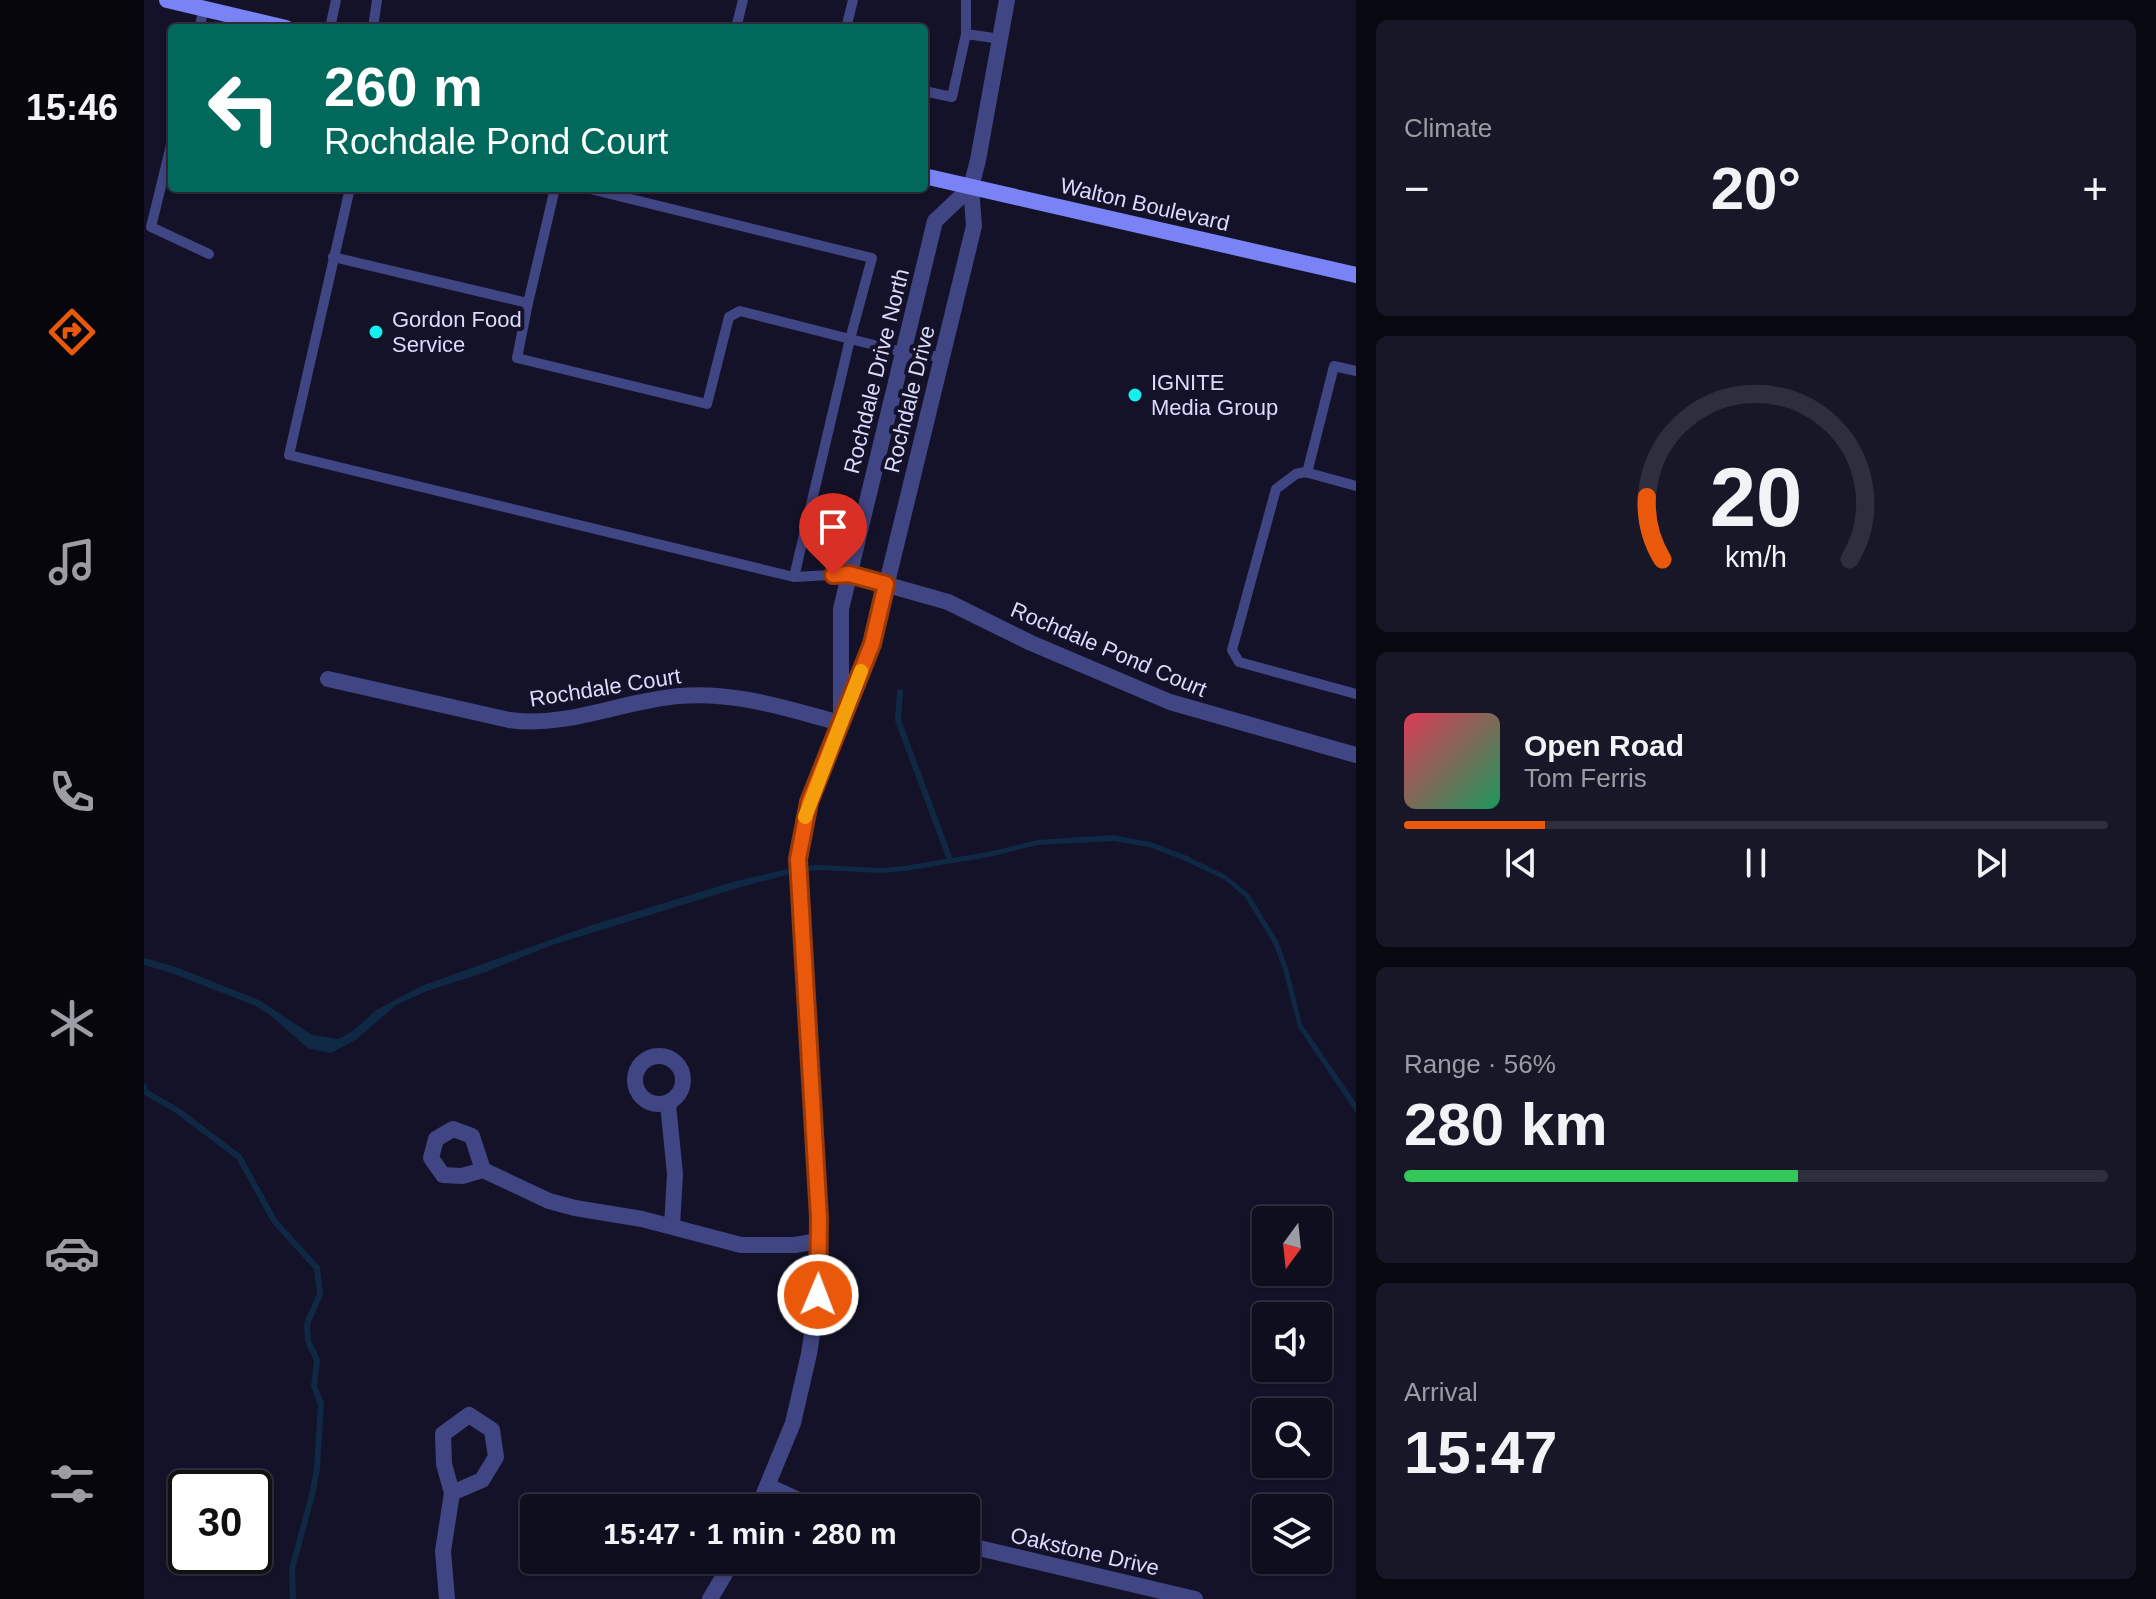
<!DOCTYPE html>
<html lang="en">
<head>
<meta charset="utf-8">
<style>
  :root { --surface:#0f0e1e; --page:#181727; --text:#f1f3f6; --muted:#9b9ca4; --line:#2f2e3c; --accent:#ea580c }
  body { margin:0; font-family:Arial,sans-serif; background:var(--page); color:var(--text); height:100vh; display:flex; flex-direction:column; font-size:30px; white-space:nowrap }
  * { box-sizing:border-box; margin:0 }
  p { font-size:26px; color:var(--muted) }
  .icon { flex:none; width:44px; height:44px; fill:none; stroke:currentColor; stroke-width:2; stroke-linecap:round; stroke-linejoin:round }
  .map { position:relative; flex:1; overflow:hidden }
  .panel { display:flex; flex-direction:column; gap:20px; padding:20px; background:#080810; width:800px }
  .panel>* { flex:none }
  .banner { position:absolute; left:24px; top:24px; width:760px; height:168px; border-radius:8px; box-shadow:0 2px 6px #0004,0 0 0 2px var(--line); background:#00695c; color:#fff; overflow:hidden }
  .needle { width:52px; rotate:195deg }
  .fabs { position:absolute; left:1108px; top:1206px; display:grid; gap:16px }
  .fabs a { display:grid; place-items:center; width:80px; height:80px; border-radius:8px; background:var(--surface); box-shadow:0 2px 6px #0004,0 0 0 2px var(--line); font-size:40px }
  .speed { position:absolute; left:24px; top:1470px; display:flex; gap:16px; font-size:40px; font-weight:700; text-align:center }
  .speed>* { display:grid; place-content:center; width:104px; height:104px; border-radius:50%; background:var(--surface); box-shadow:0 2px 6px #0004,0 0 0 2px var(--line); line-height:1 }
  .speed .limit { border:4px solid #111; border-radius:12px; background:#fff; color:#111 }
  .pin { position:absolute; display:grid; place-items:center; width:68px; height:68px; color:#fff; margin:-82px -34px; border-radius:50% 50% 50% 0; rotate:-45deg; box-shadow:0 0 8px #0007 }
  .pin .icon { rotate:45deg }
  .me { position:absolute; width:88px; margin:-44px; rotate:1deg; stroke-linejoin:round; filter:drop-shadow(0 0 6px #0008) }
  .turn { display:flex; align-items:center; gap:28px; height:168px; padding:0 24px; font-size:36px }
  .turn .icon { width:104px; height:104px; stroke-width:2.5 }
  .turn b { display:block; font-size:56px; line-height:68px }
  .big { font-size:60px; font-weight:800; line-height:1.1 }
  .panel .card { flex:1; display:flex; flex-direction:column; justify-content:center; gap:12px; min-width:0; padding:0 28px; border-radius:12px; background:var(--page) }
  .panel .dial { align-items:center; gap:0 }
  .dial svg { height:208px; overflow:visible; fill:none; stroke:var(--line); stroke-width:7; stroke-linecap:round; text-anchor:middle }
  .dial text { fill:var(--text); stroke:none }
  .song { display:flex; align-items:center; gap:24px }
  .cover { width:96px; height:96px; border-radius:12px; background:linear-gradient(135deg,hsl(350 70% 55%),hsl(150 70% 35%)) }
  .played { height:8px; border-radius:4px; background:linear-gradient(90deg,var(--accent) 20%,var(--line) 20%) }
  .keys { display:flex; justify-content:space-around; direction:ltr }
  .heat { display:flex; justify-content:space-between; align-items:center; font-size:44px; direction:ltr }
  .charge { height:12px; border-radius:6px; background:linear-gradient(90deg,#34c759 56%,var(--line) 0) }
  .trip { position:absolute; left:376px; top:1494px; width:460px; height:80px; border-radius:8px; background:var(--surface); box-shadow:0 2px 6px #0004,0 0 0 2px var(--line); font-weight:800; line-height:80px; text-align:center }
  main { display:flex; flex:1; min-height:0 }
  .dock { display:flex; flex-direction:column; width:144px; justify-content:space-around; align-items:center; background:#06060c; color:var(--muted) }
  .dock .icon { width:56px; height:56px }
  .dock .active { color:var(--accent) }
  .dock b { font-size:36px; color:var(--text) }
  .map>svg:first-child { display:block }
  .water { fill:#0f2844 }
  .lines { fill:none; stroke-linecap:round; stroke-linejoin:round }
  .stream { stroke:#0f2844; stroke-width:6 }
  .service { stroke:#404583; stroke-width:10 }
  .minor { stroke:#404583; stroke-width:16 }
  .secondary { stroke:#7983f6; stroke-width:16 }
  .route-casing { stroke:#983908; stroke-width:20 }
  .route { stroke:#ea580c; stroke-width:14 }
  .slow { stroke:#f59e0b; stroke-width:14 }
  .poi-dot { fill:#15efee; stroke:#141228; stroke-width:3 }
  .labels { text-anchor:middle; stroke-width:8; stroke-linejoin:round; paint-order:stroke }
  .street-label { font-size:22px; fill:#dcdbfd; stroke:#141228 }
  .poi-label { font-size:22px; fill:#dcdbfd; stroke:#141228; text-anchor:start }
</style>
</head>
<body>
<main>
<nav class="dock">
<b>15:46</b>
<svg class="icon active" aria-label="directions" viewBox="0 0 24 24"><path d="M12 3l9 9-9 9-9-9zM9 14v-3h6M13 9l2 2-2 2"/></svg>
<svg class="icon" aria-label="music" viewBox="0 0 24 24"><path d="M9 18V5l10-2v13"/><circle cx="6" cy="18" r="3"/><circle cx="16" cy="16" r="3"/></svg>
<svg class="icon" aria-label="phone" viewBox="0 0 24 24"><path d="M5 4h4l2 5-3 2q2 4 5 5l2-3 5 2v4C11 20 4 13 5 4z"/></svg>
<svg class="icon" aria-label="climate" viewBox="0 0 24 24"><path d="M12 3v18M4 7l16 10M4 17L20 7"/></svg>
<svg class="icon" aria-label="car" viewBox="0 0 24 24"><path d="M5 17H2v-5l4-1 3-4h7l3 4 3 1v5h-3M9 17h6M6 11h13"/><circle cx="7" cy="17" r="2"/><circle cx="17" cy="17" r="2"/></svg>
<svg class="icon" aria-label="filters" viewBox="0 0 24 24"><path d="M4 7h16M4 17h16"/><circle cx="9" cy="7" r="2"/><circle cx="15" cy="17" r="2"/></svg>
</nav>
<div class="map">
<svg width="1212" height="1599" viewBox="0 0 1212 1599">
  <rect width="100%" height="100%" fill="#141228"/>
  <!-- water -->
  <polygon class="water" points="969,835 1006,842 1041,855 1083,876 1105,894 1134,941 1144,968 1158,1024 1212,1103 1212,1113 1154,1027 1139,969 1129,943 1101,897 1081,880 1039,860 1005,847 969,841 893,845 845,857 761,871 737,873 679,870 653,872 597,887 405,946 342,972 283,991 252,1005 213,1039 187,1053 165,1049 127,1016 112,1006 30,974 0,965 0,958 32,967 115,1000 168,1035 194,1039 209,1031 232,1010 280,985 448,925 592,881 652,867 674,865 737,868 760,866 844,852 893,840"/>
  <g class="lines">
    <!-- stream -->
    <g class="stream">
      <polyline points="756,692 754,720 805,857"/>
      <polyline points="0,1087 0,1091 34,1111 95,1157 131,1222 173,1268 176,1294 163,1324 164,1341 173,1360 170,1386 177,1404 173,1467 169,1491 148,1569 149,1599"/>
    </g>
    <!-- service -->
    <g class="service">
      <polyline points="822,0 822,34"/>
      <polyline points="55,28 60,9"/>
      <polyline points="186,28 192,0"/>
      <polyline points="229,28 233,0"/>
      <polyline points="592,28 599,0"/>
      <polyline points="702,28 709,0"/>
      <polyline points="780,91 808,97 822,34 857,39"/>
      <polyline points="28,141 7,227 65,254"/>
      <polyline points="206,188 145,455 650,577 705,574"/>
      <polyline points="442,188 728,258 706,339 759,352 797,357"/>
      <polyline points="189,257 384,303 373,358 563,404 585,317 596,311 706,339 650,577"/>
      <polyline points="384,303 411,188"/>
      <polyline points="1163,473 1190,366 1212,371"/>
      <polyline points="1212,486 1161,472 1152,474 1132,489 1088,650 1095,662 1212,694"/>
    </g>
    <!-- minor -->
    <g class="minor">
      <polyline points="705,574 804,602 887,643 1026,702 1212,755"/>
      <path d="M184 679 365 720C424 728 477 701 535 696 592 691 643 709 697 723"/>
      <polyline points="697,714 697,609 791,221 827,187"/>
      <circle cx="515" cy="1080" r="24"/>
      <polyline points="524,1104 531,1174 528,1226"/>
      <polyline points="339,1170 328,1136 309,1129 292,1139 287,1158 299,1175 318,1176 339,1170 405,1201 431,1208 498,1219 597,1245 651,1245 674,1241"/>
      <polyline points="624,1486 672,1508"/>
      <polyline points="614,1508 649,1423 665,1354 674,1295 675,1218 654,859 665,802 728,644 830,226 827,187 834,160 863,0"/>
      <polyline points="822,1545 1051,1599"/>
      <polyline points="303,1599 299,1551 308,1493 300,1464 299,1434 325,1415 348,1430 352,1457 338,1480 308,1493"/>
      <polyline points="566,1599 589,1560"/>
    </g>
    <!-- secondary -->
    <g class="secondary">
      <polyline points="23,0 142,28"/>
      <polyline points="780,176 1212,275"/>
    </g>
  </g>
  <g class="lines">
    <defs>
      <polyline id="route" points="674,1295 675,1218 654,859 665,802 728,644 742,584 705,574 689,575"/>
    </defs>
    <!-- route casing -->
    <use href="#route" class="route-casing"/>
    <!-- route -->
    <use href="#route" class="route"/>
    <!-- slow -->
    <polyline class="slow" points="661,817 717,671"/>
  </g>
  <!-- markers -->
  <g class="poi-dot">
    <circle cx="232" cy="332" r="8"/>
    <circle cx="991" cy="395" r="8"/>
  </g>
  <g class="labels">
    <!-- street labels -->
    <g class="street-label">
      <text transform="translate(1001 204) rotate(13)" y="8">Walton Boulevard</text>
      <text transform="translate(732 371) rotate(-76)" y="8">Rochdale Drive North</text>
      <text transform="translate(765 399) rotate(-76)" y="8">Rochdale Drive</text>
      <text transform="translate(965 649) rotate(23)" y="8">Rochdale Pond Court</text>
      <text transform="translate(461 687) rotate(-9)" y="8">Rochdale Court</text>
      <text transform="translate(941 1551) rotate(13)" y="8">Oakstone Drive</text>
    </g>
    <!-- poi labels -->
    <g class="poi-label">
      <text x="248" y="327">Gordon Food<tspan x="248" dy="25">Service</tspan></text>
      <text x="1007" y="390">IGNITE<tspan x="1007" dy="25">Media Group</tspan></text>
    </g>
  </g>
</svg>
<div class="fabs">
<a><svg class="needle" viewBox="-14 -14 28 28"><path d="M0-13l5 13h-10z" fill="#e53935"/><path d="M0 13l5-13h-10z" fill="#9b9ca4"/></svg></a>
<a><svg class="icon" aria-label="sound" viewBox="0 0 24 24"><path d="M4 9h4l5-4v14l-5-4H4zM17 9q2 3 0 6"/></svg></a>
<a><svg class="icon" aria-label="search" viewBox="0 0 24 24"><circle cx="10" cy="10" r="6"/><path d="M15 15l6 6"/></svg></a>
<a><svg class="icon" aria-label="layers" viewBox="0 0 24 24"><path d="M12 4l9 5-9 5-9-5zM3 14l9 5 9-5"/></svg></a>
</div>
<div class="speed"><div class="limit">30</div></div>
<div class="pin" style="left:689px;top:575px;background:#d93025"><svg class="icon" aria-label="arrive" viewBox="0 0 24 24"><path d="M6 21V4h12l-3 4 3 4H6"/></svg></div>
<svg class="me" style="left:674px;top:1295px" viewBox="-20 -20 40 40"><circle r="17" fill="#ea580c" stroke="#fff" stroke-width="3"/><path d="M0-11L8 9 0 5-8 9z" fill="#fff"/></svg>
<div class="trip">15:47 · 1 min · 280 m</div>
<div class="banner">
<div class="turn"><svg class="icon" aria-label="left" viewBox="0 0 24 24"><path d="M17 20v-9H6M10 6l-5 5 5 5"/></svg><div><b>260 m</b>Rochdale Pond Court</div></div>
</div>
</div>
<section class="panel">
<div class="card"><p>Climate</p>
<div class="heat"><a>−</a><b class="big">20°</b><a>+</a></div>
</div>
<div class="card dial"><svg viewBox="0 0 100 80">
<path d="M14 69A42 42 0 1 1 86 69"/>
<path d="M14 69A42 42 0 0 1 8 45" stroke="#ea580c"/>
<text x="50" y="56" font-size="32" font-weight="700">20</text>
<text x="50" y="72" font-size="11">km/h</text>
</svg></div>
<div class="card">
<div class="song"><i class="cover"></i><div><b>Open Road</b><p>Tom Ferris</p></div></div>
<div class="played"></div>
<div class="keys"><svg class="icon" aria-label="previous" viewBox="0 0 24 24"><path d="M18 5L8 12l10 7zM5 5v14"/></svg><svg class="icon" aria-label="pause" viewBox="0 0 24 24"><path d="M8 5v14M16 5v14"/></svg><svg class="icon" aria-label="next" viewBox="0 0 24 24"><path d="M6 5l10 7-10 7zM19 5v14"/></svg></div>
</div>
<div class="card"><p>Range · 56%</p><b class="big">280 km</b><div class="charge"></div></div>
<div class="card"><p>Arrival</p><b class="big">15:47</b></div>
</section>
</main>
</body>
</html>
